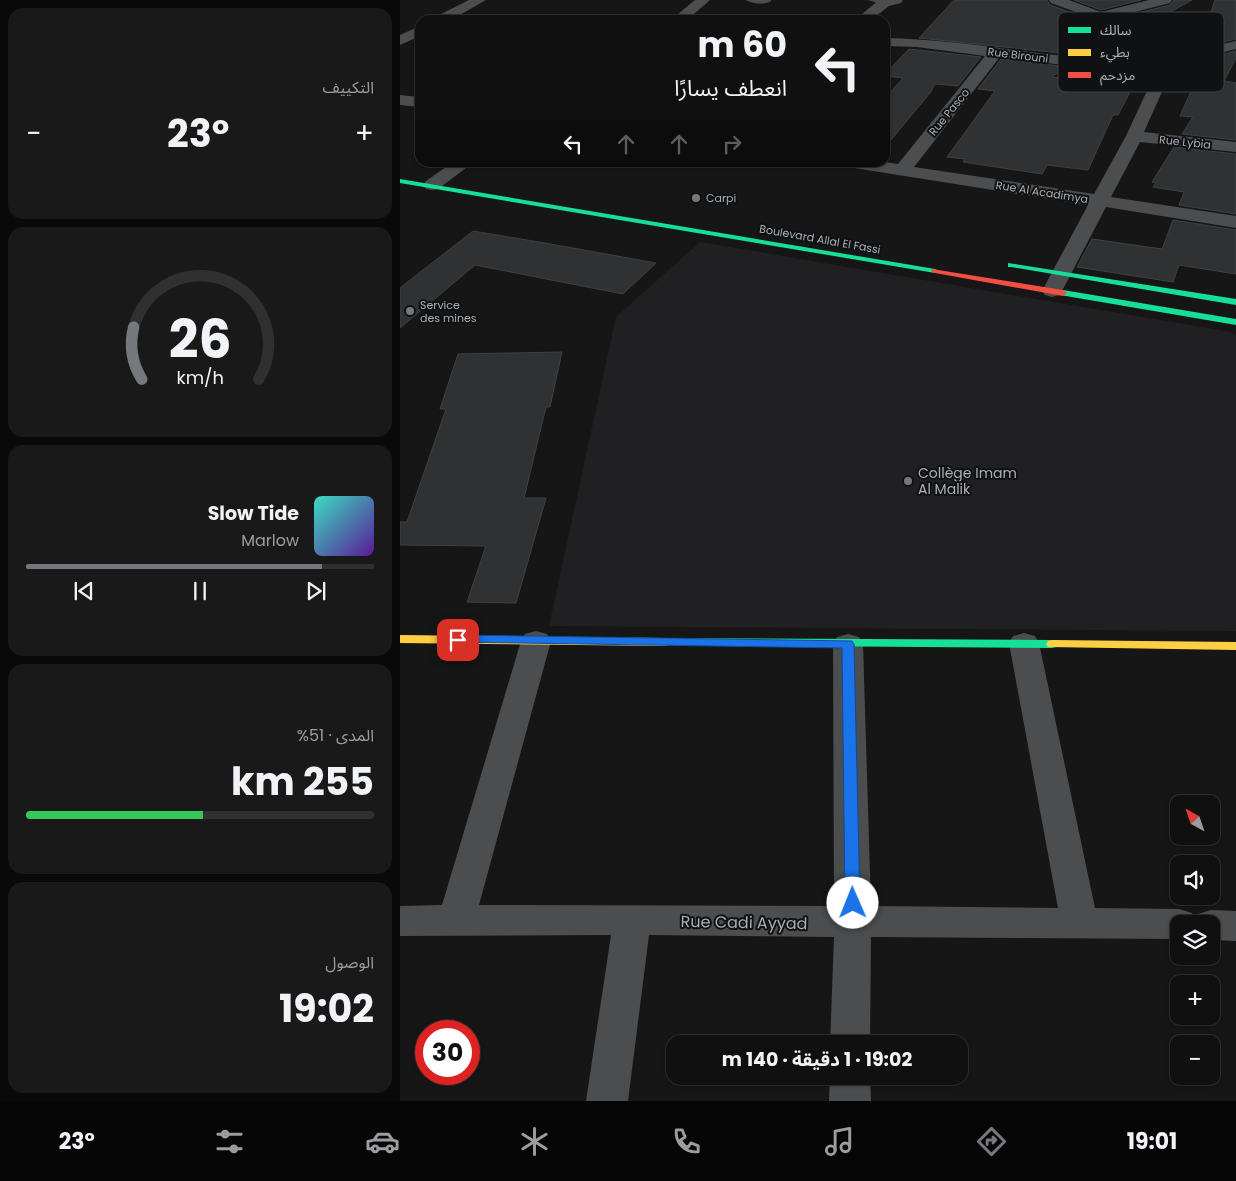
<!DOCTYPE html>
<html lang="ar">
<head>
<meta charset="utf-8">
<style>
  :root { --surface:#101010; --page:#191919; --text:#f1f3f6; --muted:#9c9d9f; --line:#303030; --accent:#75797e }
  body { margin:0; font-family:Poppins,"Noto Sans Arabic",sans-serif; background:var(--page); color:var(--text); direction:rtl; height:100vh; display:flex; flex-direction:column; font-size:19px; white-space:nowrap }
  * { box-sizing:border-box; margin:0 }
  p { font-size:16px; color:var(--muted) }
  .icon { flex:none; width:28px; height:28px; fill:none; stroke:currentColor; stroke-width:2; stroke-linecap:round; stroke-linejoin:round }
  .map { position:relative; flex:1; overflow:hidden; direction:ltr }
  .sheet { display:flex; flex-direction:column; gap:8px; padding:8px; background:#090909; width:400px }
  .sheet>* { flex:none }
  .guide { position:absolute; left:15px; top:15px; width:475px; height:152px; border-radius:15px; box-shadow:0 1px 4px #0004,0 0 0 1px var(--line); direction:rtl; background:#101010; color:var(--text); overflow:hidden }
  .needle { width:32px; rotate:320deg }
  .buttons { position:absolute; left:770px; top:795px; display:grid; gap:10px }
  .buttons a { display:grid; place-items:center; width:50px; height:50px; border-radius:10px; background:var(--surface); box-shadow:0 1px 4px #0004,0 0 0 1px var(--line); font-size:25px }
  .speed { position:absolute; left:15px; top:1020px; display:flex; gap:10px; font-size:25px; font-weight:700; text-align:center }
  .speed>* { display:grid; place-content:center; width:65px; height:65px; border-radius:50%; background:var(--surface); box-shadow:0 1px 4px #0004,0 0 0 1px var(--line); line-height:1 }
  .speed .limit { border:8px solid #d22; background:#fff; color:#111 }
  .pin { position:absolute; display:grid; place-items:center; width:42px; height:42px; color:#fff; margin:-21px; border-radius:10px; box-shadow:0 2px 8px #0006 }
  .me { position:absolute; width:55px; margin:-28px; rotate:359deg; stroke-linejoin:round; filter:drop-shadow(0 0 4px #0008) }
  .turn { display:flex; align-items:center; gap:18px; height:105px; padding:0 20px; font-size:22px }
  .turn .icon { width:65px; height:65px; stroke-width:2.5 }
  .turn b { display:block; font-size:35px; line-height:42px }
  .lanes { display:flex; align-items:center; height:48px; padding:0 20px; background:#0003; justify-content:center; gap:25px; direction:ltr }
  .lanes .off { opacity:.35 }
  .big { font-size:38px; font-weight:700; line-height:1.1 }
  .sheet .tile { flex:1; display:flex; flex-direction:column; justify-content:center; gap:8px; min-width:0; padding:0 18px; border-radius:15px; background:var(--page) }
  .sheet .dial { align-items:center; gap:0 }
  .dial svg { height:130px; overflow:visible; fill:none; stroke:var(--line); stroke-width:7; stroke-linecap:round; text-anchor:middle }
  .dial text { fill:var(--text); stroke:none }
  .song { display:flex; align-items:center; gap:15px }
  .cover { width:60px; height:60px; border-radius:8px; background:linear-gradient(135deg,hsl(170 70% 55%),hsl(270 70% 35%)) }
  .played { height:5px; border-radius:2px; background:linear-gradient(90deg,var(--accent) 85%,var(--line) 85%) }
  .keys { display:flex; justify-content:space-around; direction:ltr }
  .heat { display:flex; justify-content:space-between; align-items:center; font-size:28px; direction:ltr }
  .charge { height:8px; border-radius:4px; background:linear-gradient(90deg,#34c759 51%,var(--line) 0) }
  .trip { position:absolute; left:266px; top:1035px; width:302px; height:50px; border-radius:15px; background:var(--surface); box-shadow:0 1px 4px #0004,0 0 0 1px var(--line); font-weight:700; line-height:50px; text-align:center; direction:rtl }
  .tabs { display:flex; height:80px; justify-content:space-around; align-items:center; background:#060606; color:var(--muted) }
  .tabs .icon { width:35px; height:35px }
  .tabs .current { color:var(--accent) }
  .tabs b { font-size:22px; color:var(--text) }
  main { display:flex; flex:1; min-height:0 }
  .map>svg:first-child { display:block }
  .built { fill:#202022 }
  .building { fill:#303132; stroke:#3e4142 }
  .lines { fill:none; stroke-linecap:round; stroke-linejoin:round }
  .lane { fill:#4b4d4f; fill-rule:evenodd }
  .street { fill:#4b4d4f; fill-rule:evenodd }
  .fast { fill:#16e098; fill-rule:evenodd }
  .slow { fill:#ffcf43; fill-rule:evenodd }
  .jam { fill:#f24e42; fill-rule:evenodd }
  .route { fill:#1a73e8; stroke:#114b97 }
  .poi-dot { fill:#75797e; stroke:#101112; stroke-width:2 }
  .labels { text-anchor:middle; stroke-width:4; stroke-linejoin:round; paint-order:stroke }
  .far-street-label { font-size:11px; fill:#a8afb6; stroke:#101112 }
  .far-poi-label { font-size:11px; fill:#a8afb6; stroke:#101112; text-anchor:start }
  .poi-label { font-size:14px; fill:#a8afb6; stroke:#101112; text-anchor:start }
  .near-street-label { font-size:16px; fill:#a8afb6; stroke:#101112 }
  .key { fill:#101112; stroke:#3e4043; stroke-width:1 }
  .key-label { font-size:14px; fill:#a8afb6 }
</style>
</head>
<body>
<main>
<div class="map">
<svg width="836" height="1101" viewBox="0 0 836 1101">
  <rect width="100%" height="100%" fill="#161616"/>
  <!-- built -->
  <polygon class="built" points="300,242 831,332 836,336 836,631 149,626 216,317"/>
  <!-- building -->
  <g class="building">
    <polygon points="554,0 647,0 650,5 730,34 688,56 519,38"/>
    <polygon points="674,0 741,0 701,10"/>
    <polygon points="774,0 792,0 772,11 765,26 752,22 745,26 721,17 770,5"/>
    <polygon points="815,0 836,0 836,39 799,48"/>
    <polygon points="509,49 581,57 558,86 535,84 530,93 485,147 485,98 503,78 485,76 485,74"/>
    <polygon points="836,51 836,58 824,81 836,83 836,140 782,134 793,117 780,116 802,67 793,66 795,62"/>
    <polygon points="601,59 668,67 651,77 733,86 718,115 713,115 688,170 647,165 642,174 563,162 565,159 547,157 595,91 578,89"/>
    <polygon points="774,147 836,154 836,214 779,205 784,192 753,187 756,183 752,182"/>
    <polygon points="773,220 836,230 836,274 779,265 773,282 677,267 692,239 762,249"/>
    <polygon points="73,231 145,243 256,263 223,294 75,265 0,328 0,288"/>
    <polygon points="162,352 150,407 146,407 124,498 146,498 116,603 67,602 86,546 0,545 0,522 7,522 46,409 40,409 58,354"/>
  </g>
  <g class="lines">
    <!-- lane -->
    <g class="lane">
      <path d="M346 0H371V1C366 5 351 4 346 0Z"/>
      <polygon points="468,0 480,0 487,3 484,5"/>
    </g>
    <!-- street -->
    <g class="street">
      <polygon points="69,0 86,0 51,20 33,20 35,17"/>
      <polygon points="295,0 310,0 287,20 271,20"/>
      <polygon points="479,0 503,0 501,3 489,6 471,20 455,20"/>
      <path d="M649 0H669L701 12 749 0H772L770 3 715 17 757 32 797 50 836 41V49L774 65 744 132 836 142V152L740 142 711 197 836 216V228L706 207 662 291 659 295 652 297 645 295 642 291 688 205 448 167 442 166 440 162H485L498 164 585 56 517 47 485 46V38C539 39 592 47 645 54 691 59 736 65 782 54L747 38 651 3ZM600 57 703 70 758 67 726 136 694 194 514 167Z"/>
      <polygon points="20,26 20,36 0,45 0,35"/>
      <polygon points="0,95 20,97 20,107 0,105"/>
      <polygon points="53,162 74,162 38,189 32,190 26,189 23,185 26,181"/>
      <polygon points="136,631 147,634 151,641 79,905 434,906 433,644 437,637 448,634 459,637 463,644 471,906 658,908 609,643 613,636 624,633 635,636 639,643 695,908 779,909 792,913 795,919 798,914 811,910 836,911 836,941 811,940 811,924 779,924 779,939 471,937 470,1044 430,1044 434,937 249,935 228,1101 186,1101 211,935 0,936 0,906 42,905 121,641 125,634"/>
      <polygon points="430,1076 470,1076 471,1101 429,1101"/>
    </g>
    <!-- fast -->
    <g class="fast">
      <polygon points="0,179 535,269 539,271 535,273 0,183"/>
      <polygon points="608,263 836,299 836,305 611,267 608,267"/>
      <polygon points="663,290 836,319 836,325 660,295 659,293"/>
      <polygon points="267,638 652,640 656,641 658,644 656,647 652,648 263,645 261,642"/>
    </g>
    <!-- slow -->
    <g class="slow">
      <polygon points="0,635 267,638 273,642 267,646 0,643"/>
      <polygon points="652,640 836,642 836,650 648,647 646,644 648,641"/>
    </g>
    <!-- jam -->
    <polygon class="jam" points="532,269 663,290 667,293 663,296 535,273 531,271"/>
  </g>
  <!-- route -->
  <polygon class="route" points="58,635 452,641 454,644 460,903 458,907 453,909 448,907 445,903 442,648 54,642 52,640 54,637"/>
  <!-- markers -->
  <g class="poi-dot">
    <circle cx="296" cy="198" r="5"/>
    <circle cx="10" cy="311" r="5"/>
    <circle cx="508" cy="481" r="5"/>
  </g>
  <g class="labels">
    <!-- far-street labels -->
    <g class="far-street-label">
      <text transform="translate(618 55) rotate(7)" y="4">Rue Birouni</text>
      <text transform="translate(549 112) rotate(-51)" y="4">Rue Pasco</text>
      <text transform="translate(785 142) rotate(6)" y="4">Rue Lybia</text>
      <text transform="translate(642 192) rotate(9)" y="4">Rue Al Acadimya</text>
      <text transform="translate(420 239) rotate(10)" y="4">Boulevard Allal El Fassi</text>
    </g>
    <!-- far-poi labels -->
    <g class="far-poi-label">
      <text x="306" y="202">Carpi</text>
      <text x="20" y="309">Service<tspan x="20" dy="13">des mines</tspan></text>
    </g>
    <!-- poi labels -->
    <g class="poi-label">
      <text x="518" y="478">Collège Imam<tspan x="518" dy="16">Al Malik</tspan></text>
    </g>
    <!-- near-street labels -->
    <g class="near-street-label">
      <text transform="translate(344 922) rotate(1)" y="6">Rue Cadi Ayyad</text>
    </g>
  </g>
  <!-- legend -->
  <rect x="658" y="12" width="166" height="80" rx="8" class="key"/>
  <rect x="668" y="27" width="23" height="6" fill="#16e098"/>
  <rect x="668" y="49" width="23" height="7" fill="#ffcf43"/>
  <rect x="668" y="72" width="23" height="6" fill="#f24e42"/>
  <g class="key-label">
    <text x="700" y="35">سالك</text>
    <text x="700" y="57">بطيء</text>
    <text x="700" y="80">مزدحم</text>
  </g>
</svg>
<div class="buttons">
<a><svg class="needle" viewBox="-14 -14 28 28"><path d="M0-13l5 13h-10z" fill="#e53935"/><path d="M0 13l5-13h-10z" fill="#9c9d9f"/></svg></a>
<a><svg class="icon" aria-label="sound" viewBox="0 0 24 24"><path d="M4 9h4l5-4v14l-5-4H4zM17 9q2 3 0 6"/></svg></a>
<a><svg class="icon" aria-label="layers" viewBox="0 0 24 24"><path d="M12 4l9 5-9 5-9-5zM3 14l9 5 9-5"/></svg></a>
<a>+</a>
<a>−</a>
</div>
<div class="speed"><div class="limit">30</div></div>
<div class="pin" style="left:58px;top:640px;background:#d93025"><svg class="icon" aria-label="arrive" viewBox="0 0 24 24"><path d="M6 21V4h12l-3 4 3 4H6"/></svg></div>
<svg class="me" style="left:453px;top:903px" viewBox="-20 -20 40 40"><circle r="19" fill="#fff"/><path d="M0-13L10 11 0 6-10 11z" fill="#1a73e8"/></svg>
<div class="trip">19:02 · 1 دقيقة · 140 m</div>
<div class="guide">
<div class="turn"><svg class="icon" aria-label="left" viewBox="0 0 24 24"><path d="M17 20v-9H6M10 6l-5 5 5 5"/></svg><div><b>60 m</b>انعطف يسارًا</div></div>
<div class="lanes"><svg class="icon" aria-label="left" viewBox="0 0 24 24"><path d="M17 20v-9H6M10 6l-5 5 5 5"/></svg><svg class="icon off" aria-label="ahead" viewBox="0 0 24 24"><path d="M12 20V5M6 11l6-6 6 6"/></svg><svg class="icon off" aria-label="ahead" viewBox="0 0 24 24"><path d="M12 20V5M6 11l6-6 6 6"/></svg><svg class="icon off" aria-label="right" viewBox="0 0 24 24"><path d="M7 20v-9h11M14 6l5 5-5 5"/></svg></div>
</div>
</div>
<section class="sheet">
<div class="tile"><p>التكييف</p>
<div class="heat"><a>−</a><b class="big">23°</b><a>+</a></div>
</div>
<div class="tile dial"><svg viewBox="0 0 100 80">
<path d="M14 69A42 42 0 1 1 86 69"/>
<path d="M14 69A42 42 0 0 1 9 37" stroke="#75797e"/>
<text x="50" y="56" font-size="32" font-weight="700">26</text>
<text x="50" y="72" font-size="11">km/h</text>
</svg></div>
<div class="tile">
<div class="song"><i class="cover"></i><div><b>Slow Tide</b><p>Marlow</p></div></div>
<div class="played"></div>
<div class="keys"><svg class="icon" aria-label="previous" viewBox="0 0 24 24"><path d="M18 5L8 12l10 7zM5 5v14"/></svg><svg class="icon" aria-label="pause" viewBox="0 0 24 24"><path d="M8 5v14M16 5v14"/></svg><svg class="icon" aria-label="next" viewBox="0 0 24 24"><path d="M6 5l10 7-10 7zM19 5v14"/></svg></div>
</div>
<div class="tile"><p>المدى · 51%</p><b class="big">255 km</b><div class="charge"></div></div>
<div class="tile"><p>الوصول</p><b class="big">19:02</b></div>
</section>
</main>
<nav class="tabs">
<b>19:01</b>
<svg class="icon current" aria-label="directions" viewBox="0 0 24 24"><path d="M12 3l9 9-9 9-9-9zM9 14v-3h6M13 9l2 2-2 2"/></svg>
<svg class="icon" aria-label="music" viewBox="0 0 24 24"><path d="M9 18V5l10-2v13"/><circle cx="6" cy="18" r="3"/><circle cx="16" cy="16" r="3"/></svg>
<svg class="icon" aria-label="phone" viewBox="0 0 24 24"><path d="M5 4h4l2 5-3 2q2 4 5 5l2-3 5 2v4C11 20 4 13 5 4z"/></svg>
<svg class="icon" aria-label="climate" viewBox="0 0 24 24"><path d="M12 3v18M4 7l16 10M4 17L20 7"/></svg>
<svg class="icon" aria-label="car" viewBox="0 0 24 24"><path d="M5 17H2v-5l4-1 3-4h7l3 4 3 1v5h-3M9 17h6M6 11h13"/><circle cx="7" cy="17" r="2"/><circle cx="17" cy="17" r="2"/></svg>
<svg class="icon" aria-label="filters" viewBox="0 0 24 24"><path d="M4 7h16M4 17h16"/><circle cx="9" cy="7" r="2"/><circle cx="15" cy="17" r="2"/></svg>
<b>23°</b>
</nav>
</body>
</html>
